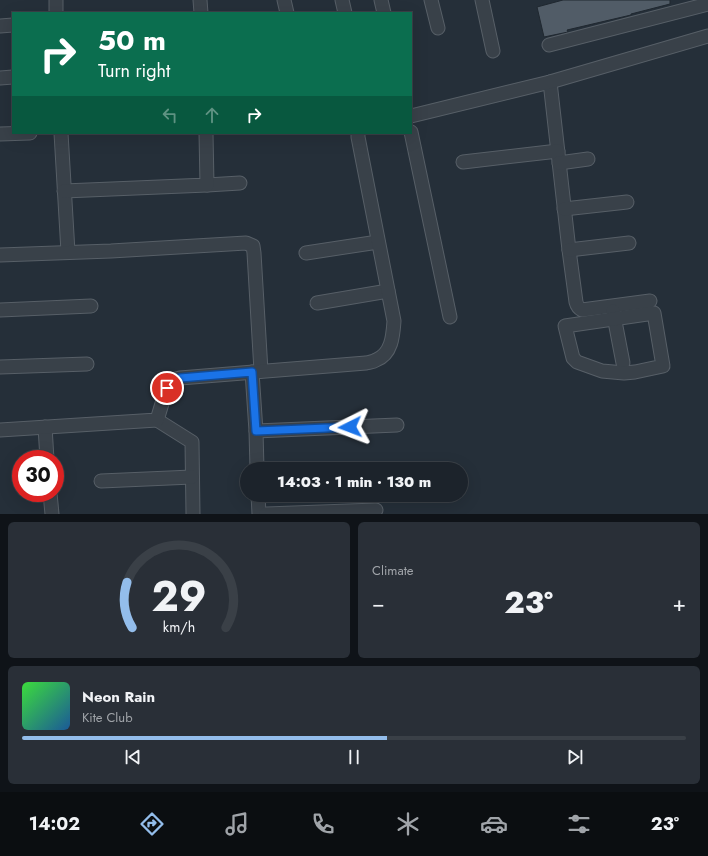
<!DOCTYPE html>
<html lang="en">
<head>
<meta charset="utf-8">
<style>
  :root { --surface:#1c232b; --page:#292f37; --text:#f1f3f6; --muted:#a0a4a9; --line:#3a4047; --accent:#93bdeb }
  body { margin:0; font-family:Jost,sans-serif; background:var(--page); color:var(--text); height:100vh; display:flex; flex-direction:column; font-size:15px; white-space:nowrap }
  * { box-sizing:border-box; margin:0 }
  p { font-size:13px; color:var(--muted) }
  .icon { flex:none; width:22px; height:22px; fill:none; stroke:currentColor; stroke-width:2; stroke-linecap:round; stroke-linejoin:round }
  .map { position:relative; height:514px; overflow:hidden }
  .panel { display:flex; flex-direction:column; gap:8px; padding:8px; background:#0f1318; flex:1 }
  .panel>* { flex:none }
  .hud { position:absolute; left:12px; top:12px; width:400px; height:122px; border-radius:0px; box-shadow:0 4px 16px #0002,0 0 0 1px var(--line); background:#0b6e4f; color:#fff; overflow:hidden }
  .speed { position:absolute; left:12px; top:450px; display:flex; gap:8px; font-size:20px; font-weight:700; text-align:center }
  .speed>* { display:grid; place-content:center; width:52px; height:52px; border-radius:50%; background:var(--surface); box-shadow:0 4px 16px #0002,0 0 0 1px var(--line); line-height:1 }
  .speed .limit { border:6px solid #d22; background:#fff; color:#111 }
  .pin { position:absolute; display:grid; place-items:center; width:34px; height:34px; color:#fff; margin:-17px; border:2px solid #fff; border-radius:50%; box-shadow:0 1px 4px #0007 }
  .me { position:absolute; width:44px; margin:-22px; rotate:267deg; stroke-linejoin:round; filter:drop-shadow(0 0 3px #0008) }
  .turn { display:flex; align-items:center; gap:14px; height:84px; padding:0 20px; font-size:18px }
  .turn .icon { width:52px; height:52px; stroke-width:2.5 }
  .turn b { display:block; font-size:28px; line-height:34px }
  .lanes { display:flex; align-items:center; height:38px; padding:0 20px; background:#0003; justify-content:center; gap:20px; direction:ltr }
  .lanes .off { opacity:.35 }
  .big { font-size:30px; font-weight:800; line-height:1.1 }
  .panel .widget { flex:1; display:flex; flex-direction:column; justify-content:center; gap:6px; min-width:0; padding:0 14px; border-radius:6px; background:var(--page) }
  .panel .dial { align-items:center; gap:0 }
  .dial svg { height:104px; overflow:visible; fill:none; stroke:var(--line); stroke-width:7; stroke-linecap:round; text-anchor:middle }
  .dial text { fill:var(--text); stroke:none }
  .song { display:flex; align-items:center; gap:12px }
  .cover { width:48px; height:48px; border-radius:6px; background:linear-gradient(135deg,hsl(120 70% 55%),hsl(210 70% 35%)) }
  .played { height:4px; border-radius:2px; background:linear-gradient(90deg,var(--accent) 55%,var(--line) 55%) }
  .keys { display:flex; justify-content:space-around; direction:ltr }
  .heat { display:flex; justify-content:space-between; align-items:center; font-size:22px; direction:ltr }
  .panel .tiles { flex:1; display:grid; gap:8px; grid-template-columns:1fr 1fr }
  .widget:last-child { grid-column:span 2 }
  .trip { position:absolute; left:240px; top:462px; width:228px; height:40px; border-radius:20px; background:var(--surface); box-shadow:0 4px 16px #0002,0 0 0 1px var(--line); font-weight:800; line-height:40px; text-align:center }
  .tabs { display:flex; height:64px; justify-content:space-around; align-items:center; background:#0b0e11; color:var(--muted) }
  .tabs .icon { width:28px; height:28px }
  .tabs .on { color:var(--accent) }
  .tabs b { font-size:18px; color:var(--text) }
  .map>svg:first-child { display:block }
  .building { fill:#515c67; stroke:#202830 }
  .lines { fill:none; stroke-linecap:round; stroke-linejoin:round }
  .minor-casing { stroke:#575f67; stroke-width:15 }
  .minor { stroke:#394149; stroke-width:13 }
  .route-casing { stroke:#114b97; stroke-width:10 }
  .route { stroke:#1a73e8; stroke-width:7 }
</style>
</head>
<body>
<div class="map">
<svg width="708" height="514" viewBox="0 0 708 514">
  <rect width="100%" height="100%" fill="#252f39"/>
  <!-- building -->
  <polygon class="building" points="563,0 670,0 670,4 631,14 631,15 567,30 568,32 544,37 537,7"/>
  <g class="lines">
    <defs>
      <g id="minor">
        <polyline points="56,0 56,13"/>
        <polyline points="200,0 201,13"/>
        <polyline points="284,0 287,13"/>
        <polyline points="342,0 345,13"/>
        <polyline points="381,0 384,13"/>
        <polyline points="431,0 438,28"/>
        <polyline points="482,0 493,51"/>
        <polyline points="0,26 13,25"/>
        <polyline points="549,45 708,4"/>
        <polyline points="0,78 13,77"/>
        <path d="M550 82 569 250 576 302C577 306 578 308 582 310L650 301"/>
        <polyline points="411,116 550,82 708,36"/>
        <polyline points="411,132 450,317"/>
        <polyline points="61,133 68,252"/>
        <polyline points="0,134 30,133"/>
        <polyline points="463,162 558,151"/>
        <polyline points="559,163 588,159"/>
        <polyline points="207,185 240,183"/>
        <polyline points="64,191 207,185 206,133"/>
        <polyline points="564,209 627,202"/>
        <polyline points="569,250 629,243"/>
        <polyline points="306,253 378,242"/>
        <polyline points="0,255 111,251 246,243 253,246 254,253 261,371"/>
        <polyline points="317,303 388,291"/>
        <polyline points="0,310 91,306"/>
        <polyline points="613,311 623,363"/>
        <polygon points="654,313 663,366 635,372 624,373 602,371 577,362 573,358 565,326"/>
        <polyline points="0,367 87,364"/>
        <polyline points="252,372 256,431 257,469"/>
        <polyline points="157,420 192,442 193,514"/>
        <polyline points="45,427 47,459"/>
        <path d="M0 430 157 420 167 387 173 380 180 378 366 363C370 362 373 362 376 360 392 354 393 335 394 321L358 137V133"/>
        <polyline points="256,431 397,425"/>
        <polyline points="101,481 192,477"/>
        <polyline points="50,493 52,514"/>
        <polyline points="258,495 259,514"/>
        <polyline points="266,514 376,510"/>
      </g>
    </defs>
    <!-- minor casing -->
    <use href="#minor" class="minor-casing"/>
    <!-- minor -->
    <use href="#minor" class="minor"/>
  </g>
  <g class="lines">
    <defs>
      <polyline id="route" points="167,388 173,380 180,378 252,372 256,431 350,427"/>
    </defs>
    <!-- route casing -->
    <use href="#route" class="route-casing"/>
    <!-- route -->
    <use href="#route" class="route"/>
  </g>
</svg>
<div class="speed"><div class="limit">30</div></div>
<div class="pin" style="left:167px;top:388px;background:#d93025"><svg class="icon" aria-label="arrive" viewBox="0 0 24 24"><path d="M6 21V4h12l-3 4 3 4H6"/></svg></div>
<svg class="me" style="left:350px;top:427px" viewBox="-20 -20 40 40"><path d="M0-17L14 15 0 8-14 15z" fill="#1a73e8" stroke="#fff" stroke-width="4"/></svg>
<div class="trip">14:03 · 1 min · 130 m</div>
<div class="hud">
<div class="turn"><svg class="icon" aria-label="right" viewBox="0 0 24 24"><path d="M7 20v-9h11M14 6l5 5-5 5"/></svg><div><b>50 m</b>Turn right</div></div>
<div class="lanes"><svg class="icon off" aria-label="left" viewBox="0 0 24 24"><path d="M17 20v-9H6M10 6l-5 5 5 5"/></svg><svg class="icon off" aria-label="ahead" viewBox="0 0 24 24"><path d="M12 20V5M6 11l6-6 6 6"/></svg><svg class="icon" aria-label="right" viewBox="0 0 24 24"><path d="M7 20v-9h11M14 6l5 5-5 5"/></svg></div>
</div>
</div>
<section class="panel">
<div class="tiles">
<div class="widget dial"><svg viewBox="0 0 100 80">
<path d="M14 69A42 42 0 1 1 86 69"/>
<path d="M14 69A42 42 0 0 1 10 34" stroke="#93bdeb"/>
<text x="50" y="56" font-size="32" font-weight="700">29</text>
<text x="50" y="72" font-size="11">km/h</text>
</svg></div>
<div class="widget"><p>Climate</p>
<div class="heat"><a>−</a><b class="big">23°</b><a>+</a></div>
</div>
<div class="widget">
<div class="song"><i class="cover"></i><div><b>Neon Rain</b><p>Kite Club</p></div></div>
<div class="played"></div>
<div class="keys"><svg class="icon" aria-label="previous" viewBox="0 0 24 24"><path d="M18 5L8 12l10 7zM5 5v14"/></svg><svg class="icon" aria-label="pause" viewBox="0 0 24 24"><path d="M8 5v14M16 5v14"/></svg><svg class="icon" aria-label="next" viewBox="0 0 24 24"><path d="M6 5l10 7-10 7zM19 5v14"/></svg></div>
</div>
</div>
</section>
<nav class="tabs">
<b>14:02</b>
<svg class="icon on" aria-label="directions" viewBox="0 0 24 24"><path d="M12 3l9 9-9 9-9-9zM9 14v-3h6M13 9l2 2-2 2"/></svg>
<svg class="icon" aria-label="music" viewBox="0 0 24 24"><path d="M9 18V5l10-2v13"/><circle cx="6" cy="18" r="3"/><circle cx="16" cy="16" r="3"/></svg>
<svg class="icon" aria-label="phone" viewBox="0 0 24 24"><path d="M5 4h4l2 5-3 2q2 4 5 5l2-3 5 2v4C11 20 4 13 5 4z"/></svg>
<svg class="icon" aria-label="climate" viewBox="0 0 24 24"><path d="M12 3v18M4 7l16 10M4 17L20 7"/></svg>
<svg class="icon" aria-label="car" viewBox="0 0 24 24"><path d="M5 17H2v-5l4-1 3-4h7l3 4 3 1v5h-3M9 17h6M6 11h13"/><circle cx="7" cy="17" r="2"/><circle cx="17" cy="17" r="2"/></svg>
<svg class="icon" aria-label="filters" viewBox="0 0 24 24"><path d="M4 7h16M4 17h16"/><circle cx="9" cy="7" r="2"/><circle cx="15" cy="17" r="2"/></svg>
<b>23°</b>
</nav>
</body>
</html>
